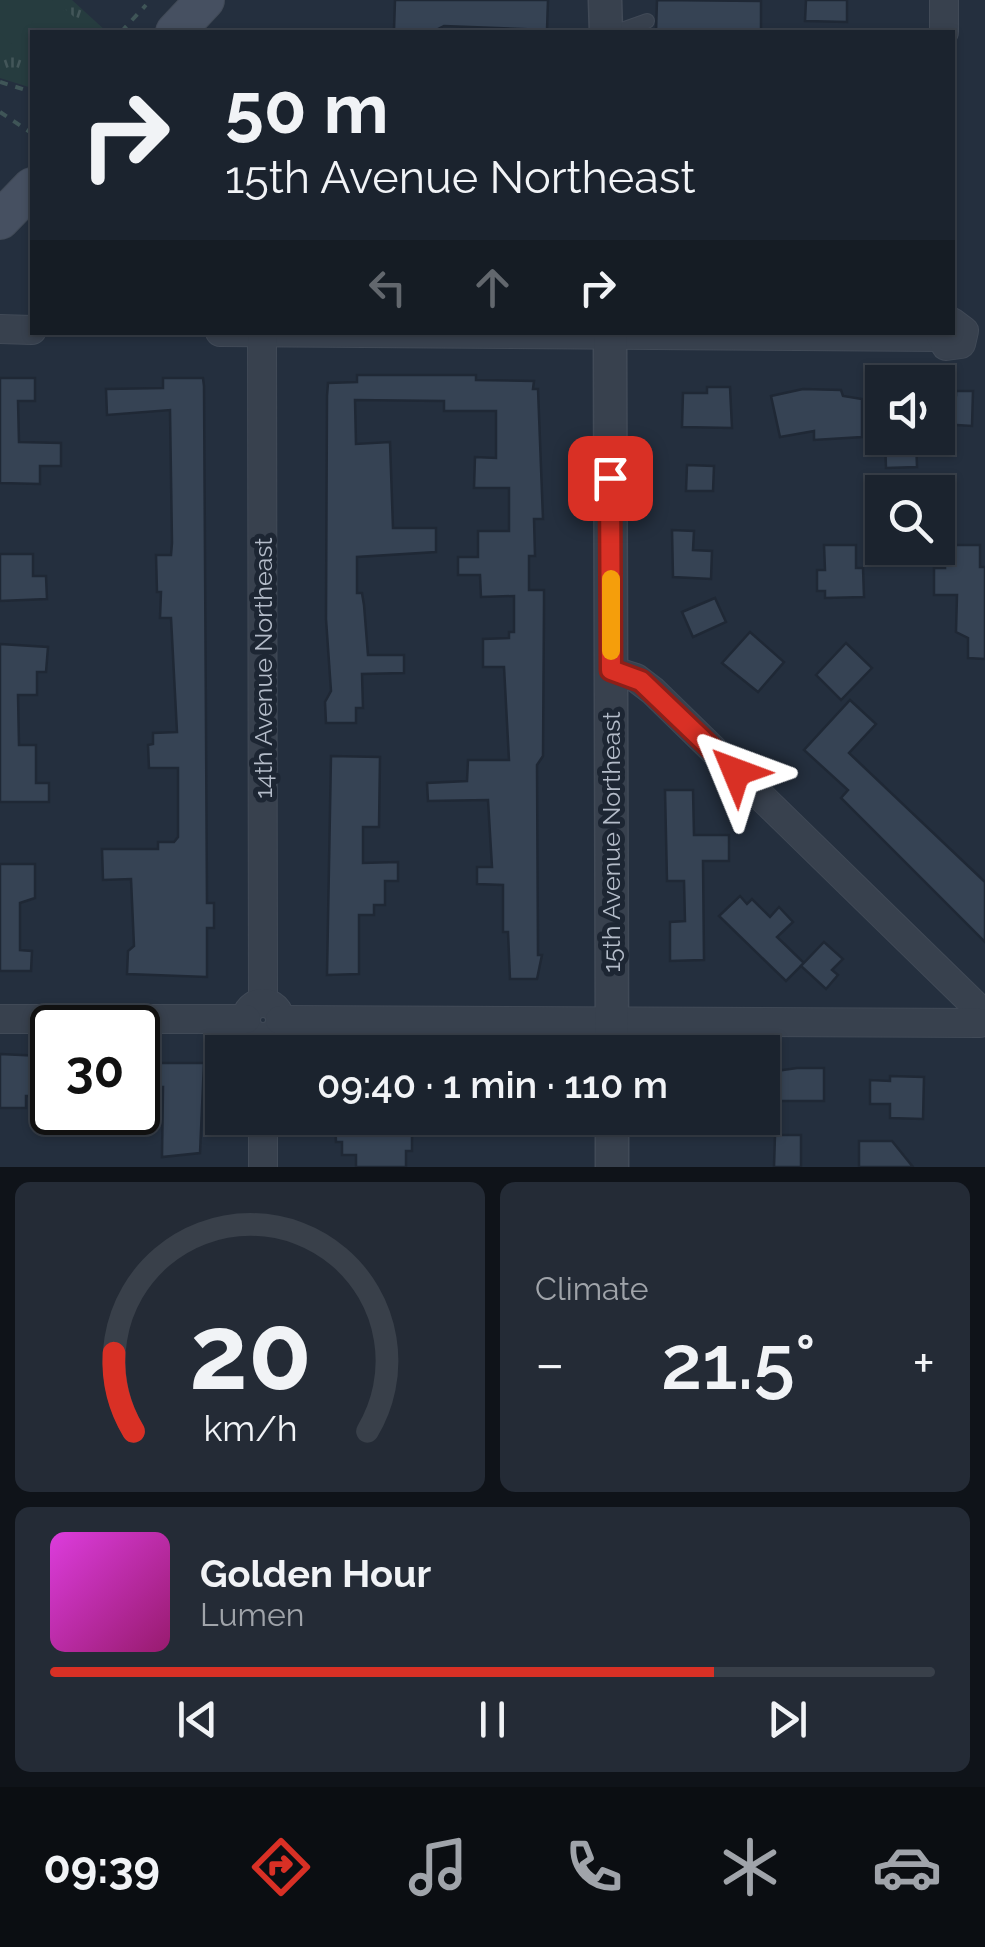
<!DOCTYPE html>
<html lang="en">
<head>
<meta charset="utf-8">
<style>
  :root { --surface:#1b232e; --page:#242b36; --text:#f1f3f6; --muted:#a0a4aa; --line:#39404a; --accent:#d93025 }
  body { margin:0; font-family:Raleway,sans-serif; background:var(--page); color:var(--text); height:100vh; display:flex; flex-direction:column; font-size:38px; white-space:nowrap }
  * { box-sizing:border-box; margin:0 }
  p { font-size:32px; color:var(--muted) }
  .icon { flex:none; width:55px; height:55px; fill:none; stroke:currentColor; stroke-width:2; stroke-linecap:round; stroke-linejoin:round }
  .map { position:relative; height:1167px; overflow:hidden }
  .drawer { display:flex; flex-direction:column; gap:15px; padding:15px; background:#0f1319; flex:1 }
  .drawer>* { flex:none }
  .top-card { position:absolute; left:30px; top:30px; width:925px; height:305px; border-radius:0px; box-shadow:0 2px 8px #0004,0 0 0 2px var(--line); background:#1b232e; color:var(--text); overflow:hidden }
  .buttons { position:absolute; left:865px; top:365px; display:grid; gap:20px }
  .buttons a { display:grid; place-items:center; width:90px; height:90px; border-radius:0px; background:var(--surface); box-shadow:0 2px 8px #0004,0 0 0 2px var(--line); font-size:50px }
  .speed { position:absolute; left:30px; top:1005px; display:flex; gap:20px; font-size:50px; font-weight:700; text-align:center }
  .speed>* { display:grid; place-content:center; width:130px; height:130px; border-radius:50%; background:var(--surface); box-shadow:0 2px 8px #0004,0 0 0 2px var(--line); line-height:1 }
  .speed .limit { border:5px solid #111; border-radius:15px; background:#fff; color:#111 }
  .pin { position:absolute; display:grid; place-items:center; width:85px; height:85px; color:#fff; margin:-42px; border-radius:20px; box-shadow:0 5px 15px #0006 }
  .me { position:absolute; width:110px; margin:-55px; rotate:314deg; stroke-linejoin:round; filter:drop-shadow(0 0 8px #0008) }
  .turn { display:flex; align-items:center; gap:35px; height:210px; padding:0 30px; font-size:45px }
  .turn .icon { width:130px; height:130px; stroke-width:2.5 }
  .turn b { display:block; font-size:70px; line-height:85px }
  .lanes { display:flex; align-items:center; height:95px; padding:0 30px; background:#0003; justify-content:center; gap:50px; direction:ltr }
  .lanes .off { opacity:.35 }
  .big { font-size:75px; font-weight:600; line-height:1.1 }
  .drawer .widget { flex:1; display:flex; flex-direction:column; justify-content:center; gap:15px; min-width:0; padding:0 35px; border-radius:15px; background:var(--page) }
  .drawer .dial { align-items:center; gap:0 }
  .dial svg { height:260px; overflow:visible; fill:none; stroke:var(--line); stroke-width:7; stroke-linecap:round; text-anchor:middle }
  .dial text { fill:var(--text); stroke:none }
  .song { display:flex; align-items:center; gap:30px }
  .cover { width:120px; height:120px; border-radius:15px; background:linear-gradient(135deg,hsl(300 70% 55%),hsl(320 70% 35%)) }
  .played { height:10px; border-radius:5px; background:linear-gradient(90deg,var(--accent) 75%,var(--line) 75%) }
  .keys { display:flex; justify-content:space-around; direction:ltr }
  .heat { display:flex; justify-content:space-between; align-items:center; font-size:55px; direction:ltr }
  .drawer .tiles { flex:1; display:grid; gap:15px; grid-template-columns:1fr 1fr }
  .widget:last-child { grid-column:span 2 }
  .trip { position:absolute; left:205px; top:1035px; width:575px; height:100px; border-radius:0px; background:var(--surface); box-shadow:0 2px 8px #0004,0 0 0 2px var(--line); font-weight:600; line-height:100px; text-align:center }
  .menu { display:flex; height:160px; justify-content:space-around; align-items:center; background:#0b0e12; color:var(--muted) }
  .menu .icon { width:70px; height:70px }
  .menu .current { color:var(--accent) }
  .menu b { font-size:45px; color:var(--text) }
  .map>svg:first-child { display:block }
  .grass { fill:url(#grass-tufts) }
  .pitch { fill:#263c3f }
  .building { fill:#364354; stroke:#1f2835; stroke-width:2.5 }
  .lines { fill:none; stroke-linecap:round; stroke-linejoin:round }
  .service-casing { stroke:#414a57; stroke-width:16 }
  .minor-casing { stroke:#414a57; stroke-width:30 }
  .tertiary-casing { stroke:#414a57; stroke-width:35 }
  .secondary-casing { stroke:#414a57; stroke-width:40 }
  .path { stroke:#3f5557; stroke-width:4; stroke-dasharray:8 8; stroke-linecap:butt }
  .service { stroke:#38414e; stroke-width:14 }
  .minor { stroke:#38414e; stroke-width:28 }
  .tertiary { stroke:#38414e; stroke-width:32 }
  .secondary { stroke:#465061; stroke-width:38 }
  .route-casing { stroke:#8d1f18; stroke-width:25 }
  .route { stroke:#d93025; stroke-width:18 }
  .slow { stroke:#f59e0b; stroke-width:18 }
  .labels { text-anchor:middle; stroke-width:10; stroke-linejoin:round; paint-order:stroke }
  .street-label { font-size:25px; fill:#b4bcc9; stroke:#1d2633 }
</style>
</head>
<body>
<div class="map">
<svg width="985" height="1167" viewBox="0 0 985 1167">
  <defs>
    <pattern id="grass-tufts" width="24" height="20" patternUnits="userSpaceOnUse" patternTransform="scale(2.5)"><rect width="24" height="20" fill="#263c3f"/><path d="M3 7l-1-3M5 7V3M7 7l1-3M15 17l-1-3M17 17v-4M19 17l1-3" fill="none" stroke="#435659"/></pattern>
  </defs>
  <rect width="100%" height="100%" fill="#242f3e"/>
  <!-- grass -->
  <polygon class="grass" points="0,0 72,0 107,32 32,32 32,88 0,78"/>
  <!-- pitch -->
  <g class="pitch">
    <polygon points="0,0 53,0 11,44 0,33"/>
    <polygon points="65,9 91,32 44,32"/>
  </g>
  <!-- building -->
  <g class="building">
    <polygon points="395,0 548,0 547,30 444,26 434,31 394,30"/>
    <polygon points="657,0 761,1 761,32 656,32"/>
    <polygon points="806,0 847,0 847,22 805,21"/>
    <polygon points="357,375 476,375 476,380 534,381 533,389 538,389 543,519 534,519 535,556 529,556 529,590 544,590 544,604 543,756 537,765 538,955 542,955 537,979 510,979 508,932 503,932 503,885 477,884 477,867 492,867 488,800 428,801 427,783 467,781 468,760 509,760 504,667 483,667 483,639 509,638 509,632 514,632 514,596 481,597 480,575 458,575 458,557 478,557 478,531 509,531 509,488 474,488 475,457 496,458 496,411 444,411 444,401 355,400 356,444 390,442 393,528 436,528 436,552 357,557 357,593 362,593 364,605 368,655 404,655 404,673 362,674 363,708 356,708 356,723 326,723 325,702 331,691 326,619 327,396 328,383 357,382"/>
    <polygon points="0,378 35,378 35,401 18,401 19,442 61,443 61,466 40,466 40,484 0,483"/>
    <polygon points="163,378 203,378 204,386 207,903 214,903 214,928 207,928 207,977 127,974 128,951 134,946 131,879 103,880 102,849 158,849 158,842 174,842 178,837 178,768 149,768 148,745 153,744 153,733 177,732 171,618 160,618 161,592 157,592 156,555 171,555 172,543 170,410 107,415 106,389 163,388"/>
    <polygon points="707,387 730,387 732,428 682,427 683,393 707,393"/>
    <polygon points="803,389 841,390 843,396 862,399 862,437 814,440 814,431 780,437 771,396"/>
    <polygon points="956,391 973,391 972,426 941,424 942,394 956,395"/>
    <polygon points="885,438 916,438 917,467 886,468"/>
    <polygon points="687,465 714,466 713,491 686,491"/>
    <polygon points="672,530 694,531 693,550 712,551 711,579 673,577"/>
    <polygon points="824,545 856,545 856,568 863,568 864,597 825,598 825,591 817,591 817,570 825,570"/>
    <polygon points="945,545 980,545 980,567 985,567 985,659 968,658 968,638 956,632 957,595 934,595 934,568 945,568"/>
    <polygon points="0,554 33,554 33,576 46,576 47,599 0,601"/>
    <polygon points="715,598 726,622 693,637 682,612"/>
    <polygon points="750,632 784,662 758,692 722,663"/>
    <polygon points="846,643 872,668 841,700 816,675"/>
    <polygon points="0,644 48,647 46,672 37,672 37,695 18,695 19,745 36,745 36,783 49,783 49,802 0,802"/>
    <polygon points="850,700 876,724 849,753 985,882 985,942 841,798 848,790 804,750"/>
    <polygon points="331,756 380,757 379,827 363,827 363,863 398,862 398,881 385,881 385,905 374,905 374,915 359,915 359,974 327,975"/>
    <polygon points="665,790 693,790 694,835 729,835 729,861 703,861 704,960 670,961 670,922 685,921 684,881 667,881"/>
    <polygon points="0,864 35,864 35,898 20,903 20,950 32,951 31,971 0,971"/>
    <polygon points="740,896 747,904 752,899 770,917 779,907 793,922 777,937 804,963 786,981 719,916"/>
    <polygon points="824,942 843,959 832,970 838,975 826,989 801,966"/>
    <polygon points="0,1054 42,1056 43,1083 37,1083 37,1096 26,1096 26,1108 0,1108"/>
    <polygon points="138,1063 204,1063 200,1153 162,1157 163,1087 138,1087"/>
    <polygon points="797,1068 824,1068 824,1101 774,1101 774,1093 762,1093 762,1073"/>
    <polygon points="890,1076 924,1077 923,1119 890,1118 890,1104 870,1104 870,1080 890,1081"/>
    <polygon points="400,1119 400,1123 412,1123 412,1151 406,1151 406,1167 356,1167 356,1155 342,1155 342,1142 336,1142 335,1120"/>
    <polygon points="775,1135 801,1135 801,1167 774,1167"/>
    <polygon points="859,1141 892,1141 913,1167 859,1167"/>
  </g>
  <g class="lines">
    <defs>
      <polyline id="service" points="616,32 647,21"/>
      <g id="minor">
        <polyline points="944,0 944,32"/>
        <polyline points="0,329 32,330"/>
        <polyline points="220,332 939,337"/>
        <polyline points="939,332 946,346 961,344 964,331 952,322"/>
        <polyline points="262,333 263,1003"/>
        <polyline points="611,670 636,678 653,691 984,1014"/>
        <circle cx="263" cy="1020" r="17"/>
        <polyline points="0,1019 246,1019"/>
        <polyline points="280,1020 980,1023"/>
        <polyline points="263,1118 263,1167"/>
      </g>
      <g id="tertiary">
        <polyline points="605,0 606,32"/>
        <polyline points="610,332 612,1052"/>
        <polyline points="612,1167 612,1118"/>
      </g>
      <g id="secondary">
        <polyline points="175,32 205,0"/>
        <polyline points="0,220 32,187"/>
      </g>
    </defs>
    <!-- service casing -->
    <use href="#service" class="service-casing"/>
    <!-- minor casing -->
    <use href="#minor" class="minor-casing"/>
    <!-- tertiary casing -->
    <use href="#tertiary" class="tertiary-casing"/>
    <!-- secondary casing -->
    <use href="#secondary" class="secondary-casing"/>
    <!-- path -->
    <g class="path">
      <polyline points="121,32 146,5"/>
      <polyline points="0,82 32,92"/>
      <polyline points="30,91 31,108"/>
      <polyline points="0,112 30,132 32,129"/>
    </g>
    <!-- service -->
    <use href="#service" class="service"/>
    <!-- minor -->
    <use href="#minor" class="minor"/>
    <!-- tertiary -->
    <use href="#tertiary" class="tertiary"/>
    <!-- secondary -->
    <use href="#secondary" class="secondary"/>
  </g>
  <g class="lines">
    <defs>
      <polyline id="route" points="610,478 611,670 641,681 736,772"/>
    </defs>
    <!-- route casing -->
    <use href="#route" class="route-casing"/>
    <!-- route -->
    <use href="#route" class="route"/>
    <!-- slow -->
    <polyline class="slow" points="611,579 611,651"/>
  </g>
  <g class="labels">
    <!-- street labels -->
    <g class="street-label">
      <text transform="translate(263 668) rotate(-90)" y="9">14th Avenue Northeast</text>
      <text transform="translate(611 842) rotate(-90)" y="9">15th Avenue Northeast</text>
    </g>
  </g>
</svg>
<div class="buttons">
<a><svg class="icon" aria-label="sound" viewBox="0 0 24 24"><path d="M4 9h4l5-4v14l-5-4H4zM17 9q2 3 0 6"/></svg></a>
<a><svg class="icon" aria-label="search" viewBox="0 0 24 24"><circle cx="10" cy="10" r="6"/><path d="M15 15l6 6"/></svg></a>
</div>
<div class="speed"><div class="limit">30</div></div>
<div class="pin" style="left:610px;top:478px;background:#d93025"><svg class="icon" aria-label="arrive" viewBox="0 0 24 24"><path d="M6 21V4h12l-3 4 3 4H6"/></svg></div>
<svg class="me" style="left:736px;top:772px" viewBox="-20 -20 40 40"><path d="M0-17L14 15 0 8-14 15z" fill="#d93025" stroke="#fff" stroke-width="4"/></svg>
<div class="trip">09:40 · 1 min · 110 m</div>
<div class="top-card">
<div class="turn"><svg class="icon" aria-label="right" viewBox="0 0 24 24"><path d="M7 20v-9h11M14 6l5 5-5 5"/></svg><div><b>50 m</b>15th Avenue Northeast</div></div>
<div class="lanes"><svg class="icon off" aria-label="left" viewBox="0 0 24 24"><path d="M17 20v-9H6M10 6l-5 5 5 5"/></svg><svg class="icon off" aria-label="ahead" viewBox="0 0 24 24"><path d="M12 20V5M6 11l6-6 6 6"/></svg><svg class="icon" aria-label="right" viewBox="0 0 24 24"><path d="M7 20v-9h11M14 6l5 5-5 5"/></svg></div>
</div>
</div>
<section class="drawer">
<div class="tiles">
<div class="widget dial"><svg viewBox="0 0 100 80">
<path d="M14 69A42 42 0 1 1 86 69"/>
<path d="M14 69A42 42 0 0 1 8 45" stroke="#d93025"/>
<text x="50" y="56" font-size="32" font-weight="700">20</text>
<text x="50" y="72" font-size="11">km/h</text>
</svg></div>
<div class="widget"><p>Climate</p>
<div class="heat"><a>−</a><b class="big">21.5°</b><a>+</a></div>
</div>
<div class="widget">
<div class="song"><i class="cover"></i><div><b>Golden Hour</b><p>Lumen</p></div></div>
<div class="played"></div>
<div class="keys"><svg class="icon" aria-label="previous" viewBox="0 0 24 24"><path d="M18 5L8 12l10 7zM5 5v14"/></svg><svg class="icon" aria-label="pause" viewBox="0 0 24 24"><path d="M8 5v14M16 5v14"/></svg><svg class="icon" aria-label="next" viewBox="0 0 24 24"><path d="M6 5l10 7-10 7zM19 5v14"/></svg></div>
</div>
</div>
</section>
<nav class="menu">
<b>09:39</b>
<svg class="icon current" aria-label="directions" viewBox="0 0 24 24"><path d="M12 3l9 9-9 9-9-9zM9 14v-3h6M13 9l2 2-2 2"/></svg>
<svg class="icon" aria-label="music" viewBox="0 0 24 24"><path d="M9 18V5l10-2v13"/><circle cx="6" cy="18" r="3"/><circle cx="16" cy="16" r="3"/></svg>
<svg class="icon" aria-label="phone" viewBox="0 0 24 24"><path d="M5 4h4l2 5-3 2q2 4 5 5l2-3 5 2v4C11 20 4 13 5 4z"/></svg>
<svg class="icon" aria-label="climate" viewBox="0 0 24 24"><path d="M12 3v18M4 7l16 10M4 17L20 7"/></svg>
<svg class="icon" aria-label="car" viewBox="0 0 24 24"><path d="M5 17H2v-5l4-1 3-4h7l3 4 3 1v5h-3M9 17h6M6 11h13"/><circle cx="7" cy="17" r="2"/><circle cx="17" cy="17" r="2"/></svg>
</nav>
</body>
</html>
